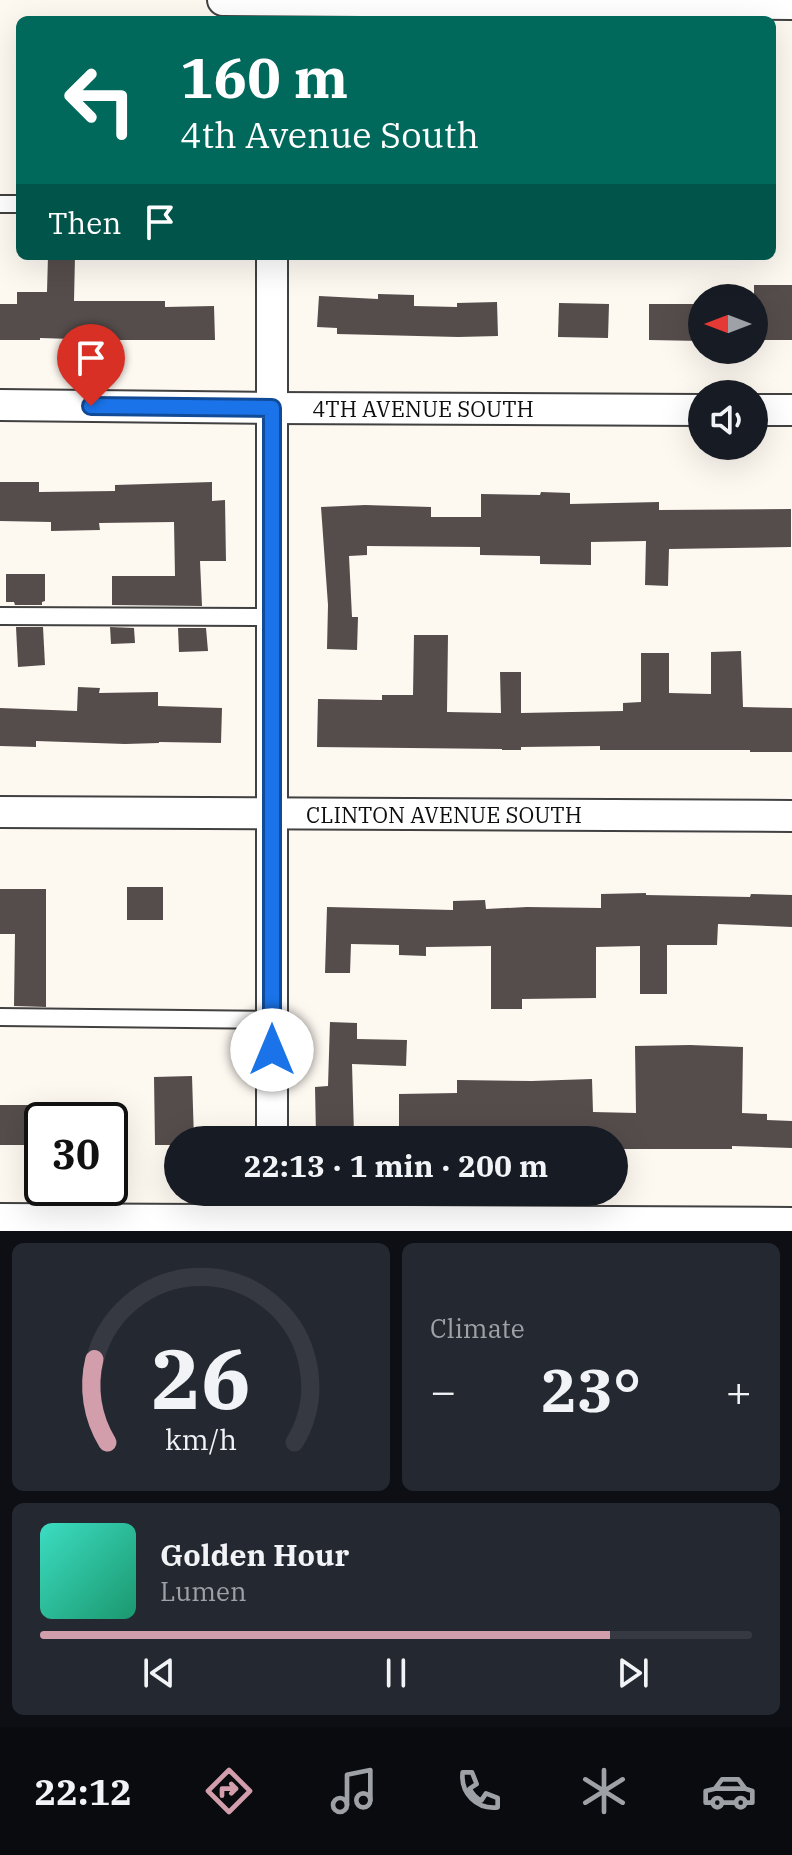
<!DOCTYPE html>
<html lang="en">
<head>
<meta charset="utf-8">
<style>
  :root { --surface:#171b24; --page:#242831; --text:#f1f3f6; --muted:#9ea1a6; --line:#363941; --accent:#d29eac }
  body { margin:0; font-family:"IBM Plex Serif",serif; background:var(--page); color:var(--text); height:100vh; display:flex; flex-direction:column; font-size:30px; white-space:nowrap }
  * { box-sizing:border-box; margin:0 }
  p { font-size:26px; color:var(--muted) }
  .icon { flex:none; width:44px; height:44px; fill:none; stroke:currentColor; stroke-width:2; stroke-linecap:round; stroke-linejoin:round }
  .map { position:relative; height:1231px; overflow:hidden }
  .details { display:flex; flex-direction:column; gap:12px; padding:12px; background:#0d0f14; flex:1 }
  .details>* { flex:none }
  .top-card { position:absolute; left:16px; top:16px; width:760px; height:244px; border-radius:12px; box-shadow:0 8px 32px #0002; background:#00695c; color:#fff; overflow:hidden }
  .needle { width:52px; rotate:270deg }
  .fabs { position:absolute; left:688px; top:284px; display:grid; gap:16px }
  .fabs a { display:grid; place-items:center; width:80px; height:80px; border-radius:50%; background:var(--surface); box-shadow:0 8px 32px #0002; font-size:40px }
  .speed { position:absolute; left:24px; top:1102px; display:flex; gap:16px; font-size:40px; font-weight:700; text-align:center }
  .speed>* { display:grid; place-content:center; width:104px; height:104px; border-radius:50%; background:var(--surface); box-shadow:0 8px 32px #0002; line-height:1 }
  .speed .limit { border:4px solid #111; border-radius:12px; background:#fff; color:#111 }
  .pin { position:absolute; display:grid; place-items:center; width:68px; height:68px; color:#fff; margin:-82px -34px; border-radius:50% 50% 50% 0; rotate:-45deg; box-shadow:0 0 8px #0007 }
  .pin .icon { rotate:45deg }
  .me { position:absolute; width:88px; margin:-44px; rotate:0deg; stroke-linejoin:round; filter:drop-shadow(0 0 6px #0008) }
  .turn { display:flex; align-items:center; gap:28px; height:168px; padding:0 32px; font-size:36px }
  .turn .icon { width:104px; height:104px; stroke-width:2.5 }
  .turn b { display:block; font-size:56px; line-height:68px }
  .then { display:flex; align-items:center; height:76px; padding:0 32px; background:#0003; gap:16px; font-size:30px }
  .big { font-size:60px; font-weight:700; line-height:1.1 }
  .details .widget { flex:1; display:flex; flex-direction:column; justify-content:center; gap:12px; min-width:0; padding:0 28px; border-radius:12px; background:var(--page) }
  .details .dial { align-items:center; gap:0 }
  .dial svg { height:208px; overflow:visible; fill:none; stroke:var(--line); stroke-width:7; stroke-linecap:round; text-anchor:middle }
  .dial text { fill:var(--text); stroke:none }
  .song { display:flex; align-items:center; gap:24px }
  .cover { width:96px; height:96px; border-radius:12px; background:linear-gradient(135deg,hsl(170 70% 55%),hsl(160 70% 35%)) }
  .played { height:8px; border-radius:4px; background:linear-gradient(90deg,var(--accent) 80%,var(--line) 80%) }
  .keys { display:flex; justify-content:space-around; direction:ltr }
  .heat { display:flex; justify-content:space-between; align-items:center; font-size:44px; direction:ltr }
  .details .tiles { flex:1; display:grid; gap:12px; grid-template-columns:1fr 1fr }
  .widget:last-child { grid-column:span 2 }
  .trip { position:absolute; left:164px; top:1126px; width:464px; height:80px; border-radius:40px; background:var(--surface); box-shadow:0 8px 32px #0002; font-weight:700; line-height:80px; text-align:center }
  .tabs { display:flex; height:128px; justify-content:space-around; align-items:center; background:#090b0e; color:var(--muted) }
  .tabs .icon { width:56px; height:56px }
  .tabs .current { color:var(--accent) }
  .tabs b { font-size:36px; color:var(--text) }
  .map>svg:first-child { display:block }
  .building { fill:#554d4b }
  .lines { fill:none; stroke-linecap:round; stroke-linejoin:round }
  .service-casing { stroke:#414141; stroke-width:20 }
  .minor-casing { stroke:#414141; stroke-width:34 }
  .service { stroke:#fff; stroke-width:16 }
  .minor { stroke:#fff; stroke-width:30 }
  .route-casing { stroke:#114b97; stroke-width:20 }
  .route { stroke:#1a73e8; stroke-width:14 }
  .labels { text-anchor:middle; stroke-width:8; stroke-linejoin:round; paint-order:stroke }
  .street-label { font-size:22px; fill:#0e0e0e; stroke:#fff }
</style>
</head>
<body>
<div class="map">
<svg width="792" height="1231" viewBox="0 0 792 1231">
  <rect width="100%" height="100%" fill="#fdf8f0"/>
  <!-- building -->
  <g class="building">
    <polygon points="48,256 75,256 74,301 165,301 165,307 214,306 215,340 104,340 40,338 40,340 0,340 0,304 17,304 17,292 47,292"/>
    <rect x="754" y="285" width="38" height="55"/>
    <polygon points="378,294 414,295 414,306 457,307 457,303 497,302 498,336 458,337 337,334 337,328 317,327 319,296 378,299"/>
    <polygon points="559,303 609,304 608,338 558,337"/>
    <polygon points="649,304 702,304 702,341 649,340"/>
    <polygon points="0,482 39,482 39,492 115,491 115,485 212,482 212,501 225,500 226,561 200,561 202,606 112,605 112,576 175,576 174,522 99,523 100,530 51,531 51,522 0,521"/>
    <polygon points="541,492 570,493 570,504 659,502 659,510 791,509 791,547 669,549 668,586 645,585 646,541 591,542 591,565 540,564 540,556 480,555 480,547 367,546 367,555 349,556 352,617 358,617 357,650 327,649 328,605 321,507 365,505 431,507 431,517 481,517 481,494 540,495"/>
    <polygon points="6,574 45,574 45,601 42,602 42,605 15,605 14,602 6,602"/>
    <polygon points="16,627 43,627 45,665 18,667"/>
    <polygon points="110,627 134,628 135,643 111,644"/>
    <polygon points="178,628 206,628 208,651 179,652"/>
    <polygon points="414,635 448,635 447,712 501,713 500,672 521,672 521,713 623,711 623,703 641,702 641,653 669,653 669,693 711,694 711,652 741,651 743,707 792,708 792,752 750,752 750,750 600,750 600,746 521,747 521,750 502,750 502,749 317,747 318,699 382,700 382,695 413,695"/>
    <polygon points="78,687 100,688 99,693 158,692 158,706 222,708 221,743 159,742 159,743 125,744 36,741 36,747 0,746 0,708 77,711"/>
    <rect x="127" y="887" width="36" height="33"/>
    <polygon points="0,889 46,889 46,1007 14,1006 15,934 0,934"/>
    <polygon points="646,893 646,895 750,897 751,894 792,895 792,927 718,924 717,945 667,945 667,994 640,994 640,946 596,947 596,998 522,999 522,1009 491,1009 491,946 426,947 426,956 399,955 399,945 351,944 350,973 325,973 327,907 453,910 453,901 485,900 486,909 527,907 601,908 601,894"/>
    <polygon points="330,1022 357,1023 357,1039 407,1040 406,1066 352,1064 354,1135 316,1135 315,1087 328,1086"/>
    <polygon points="690,1045 743,1047 742,1113 767,1114 767,1120 792,1121 792,1148 732,1146 732,1149 614,1149 614,1140 564,1140 564,1132 520,1133 520,1140 487,1140 487,1134 439,1133 439,1135 399,1136 399,1094 457,1093 457,1080 532,1081 592,1079 593,1112 636,1113 635,1046"/>
    <polygon points="192,1076 194,1140 178,1140 178,1145 155,1145 154,1077"/>
    <polygon points="0,1105 40,1105 39,1145 0,1145"/>
  </g>
  <g class="lines">
    <defs>
      <g id="service">
        <polyline points="0,204 20,204"/>
        <polyline points="0,616 272,617"/>
        <polyline points="0,1017 272,1020"/>
      </g>
      <g id="minor">
        <polyline points="223,0 792,4"/>
        <polyline points="272,256 272,1140"/>
        <polyline points="0,405 272,408 702,410"/>
        <polyline points="754,410 792,410"/>
        <polyline points="0,812 792,816"/>
        <polyline points="272,1192 272,1231"/>
        <polyline points="0,1219 792,1223"/>
      </g>
    </defs>
    <!-- service casing -->
    <use href="#service" class="service-casing"/>
    <!-- minor casing -->
    <use href="#minor" class="minor-casing"/>
    <!-- service -->
    <use href="#service" class="service"/>
    <!-- minor -->
    <use href="#minor" class="minor"/>
  </g>
  <g class="lines">
    <defs>
      <polyline id="route" points="91,406 272,408 272,1050"/>
    </defs>
    <!-- route casing -->
    <use href="#route" class="route-casing"/>
    <!-- route -->
    <use href="#route" class="route"/>
  </g>
  <g class="labels">
    <!-- street labels -->
    <g class="street-label">
      <text x="423" y="417">4TH AVENUE SOUTH</text>
      <text x="444" y="823">CLINTON AVENUE SOUTH</text>
    </g>
  </g>
</svg>
<div class="fabs">
<a><svg class="needle" viewBox="-14 -14 28 28"><path d="M0-13l5 13h-10z" fill="#e53935"/><path d="M0 13l5-13h-10z" fill="#9ea1a6"/></svg></a>
<a><svg class="icon" aria-label="sound" viewBox="0 0 24 24"><path d="M4 9h4l5-4v14l-5-4H4zM17 9q2 3 0 6"/></svg></a>
</div>
<div class="speed"><div class="limit">30</div></div>
<div class="pin" style="left:91px;top:406px;background:#d93025"><svg class="icon" aria-label="arrive" viewBox="0 0 24 24"><path d="M6 21V4h12l-3 4 3 4H6"/></svg></div>
<svg class="me" style="left:272px;top:1050px" viewBox="-20 -20 40 40"><circle r="19" fill="#fff"/><path d="M0-13L10 11 0 6-10 11z" fill="#1a73e8"/></svg>
<div class="trip">22:13 · 1 min · 200 m</div>
<div class="top-card">
<div class="turn"><svg class="icon" aria-label="left" viewBox="0 0 24 24"><path d="M17 20v-9H6M10 6l-5 5 5 5"/></svg><div><b>160 m</b>4th Avenue South</div></div>
<div class="then">Then<svg class="icon" aria-label="arrive" viewBox="0 0 24 24"><path d="M6 21V4h12l-3 4 3 4H6"/></svg></div>
</div>
</div>
<section class="details">
<div class="tiles">
<div class="widget dial"><svg viewBox="0 0 100 80">
<path d="M14 69A42 42 0 1 1 86 69"/>
<path d="M14 69A42 42 0 0 1 9 37" stroke="#d29eac"/>
<text x="50" y="56" font-size="32" font-weight="700">26</text>
<text x="50" y="72" font-size="11">km/h</text>
</svg></div>
<div class="widget"><p>Climate</p>
<div class="heat"><a>−</a><b class="big">23°</b><a>+</a></div>
</div>
<div class="widget">
<div class="song"><i class="cover"></i><div><b>Golden Hour</b><p>Lumen</p></div></div>
<div class="played"></div>
<div class="keys"><svg class="icon" aria-label="previous" viewBox="0 0 24 24"><path d="M18 5L8 12l10 7zM5 5v14"/></svg><svg class="icon" aria-label="pause" viewBox="0 0 24 24"><path d="M8 5v14M16 5v14"/></svg><svg class="icon" aria-label="next" viewBox="0 0 24 24"><path d="M6 5l10 7-10 7zM19 5v14"/></svg></div>
</div>
</div>
</section>
<nav class="tabs">
<b>22:12</b>
<svg class="icon current" aria-label="directions" viewBox="0 0 24 24"><path d="M12 3l9 9-9 9-9-9zM9 14v-3h6M13 9l2 2-2 2"/></svg>
<svg class="icon" aria-label="music" viewBox="0 0 24 24"><path d="M9 18V5l10-2v13"/><circle cx="6" cy="18" r="3"/><circle cx="16" cy="16" r="3"/></svg>
<svg class="icon" aria-label="phone" viewBox="0 0 24 24"><path d="M5 4h4l2 5-3 2q2 4 5 5l2-3 5 2v4C11 20 4 13 5 4z"/></svg>
<svg class="icon" aria-label="climate" viewBox="0 0 24 24"><path d="M12 3v18M4 7l16 10M4 17L20 7"/></svg>
<svg class="icon" aria-label="car" viewBox="0 0 24 24"><path d="M5 17H2v-5l4-1 3-4h7l3 4 3 1v5h-3M9 17h6M6 11h13"/><circle cx="7" cy="17" r="2"/><circle cx="17" cy="17" r="2"/></svg>
</nav>
</body>
</html>
